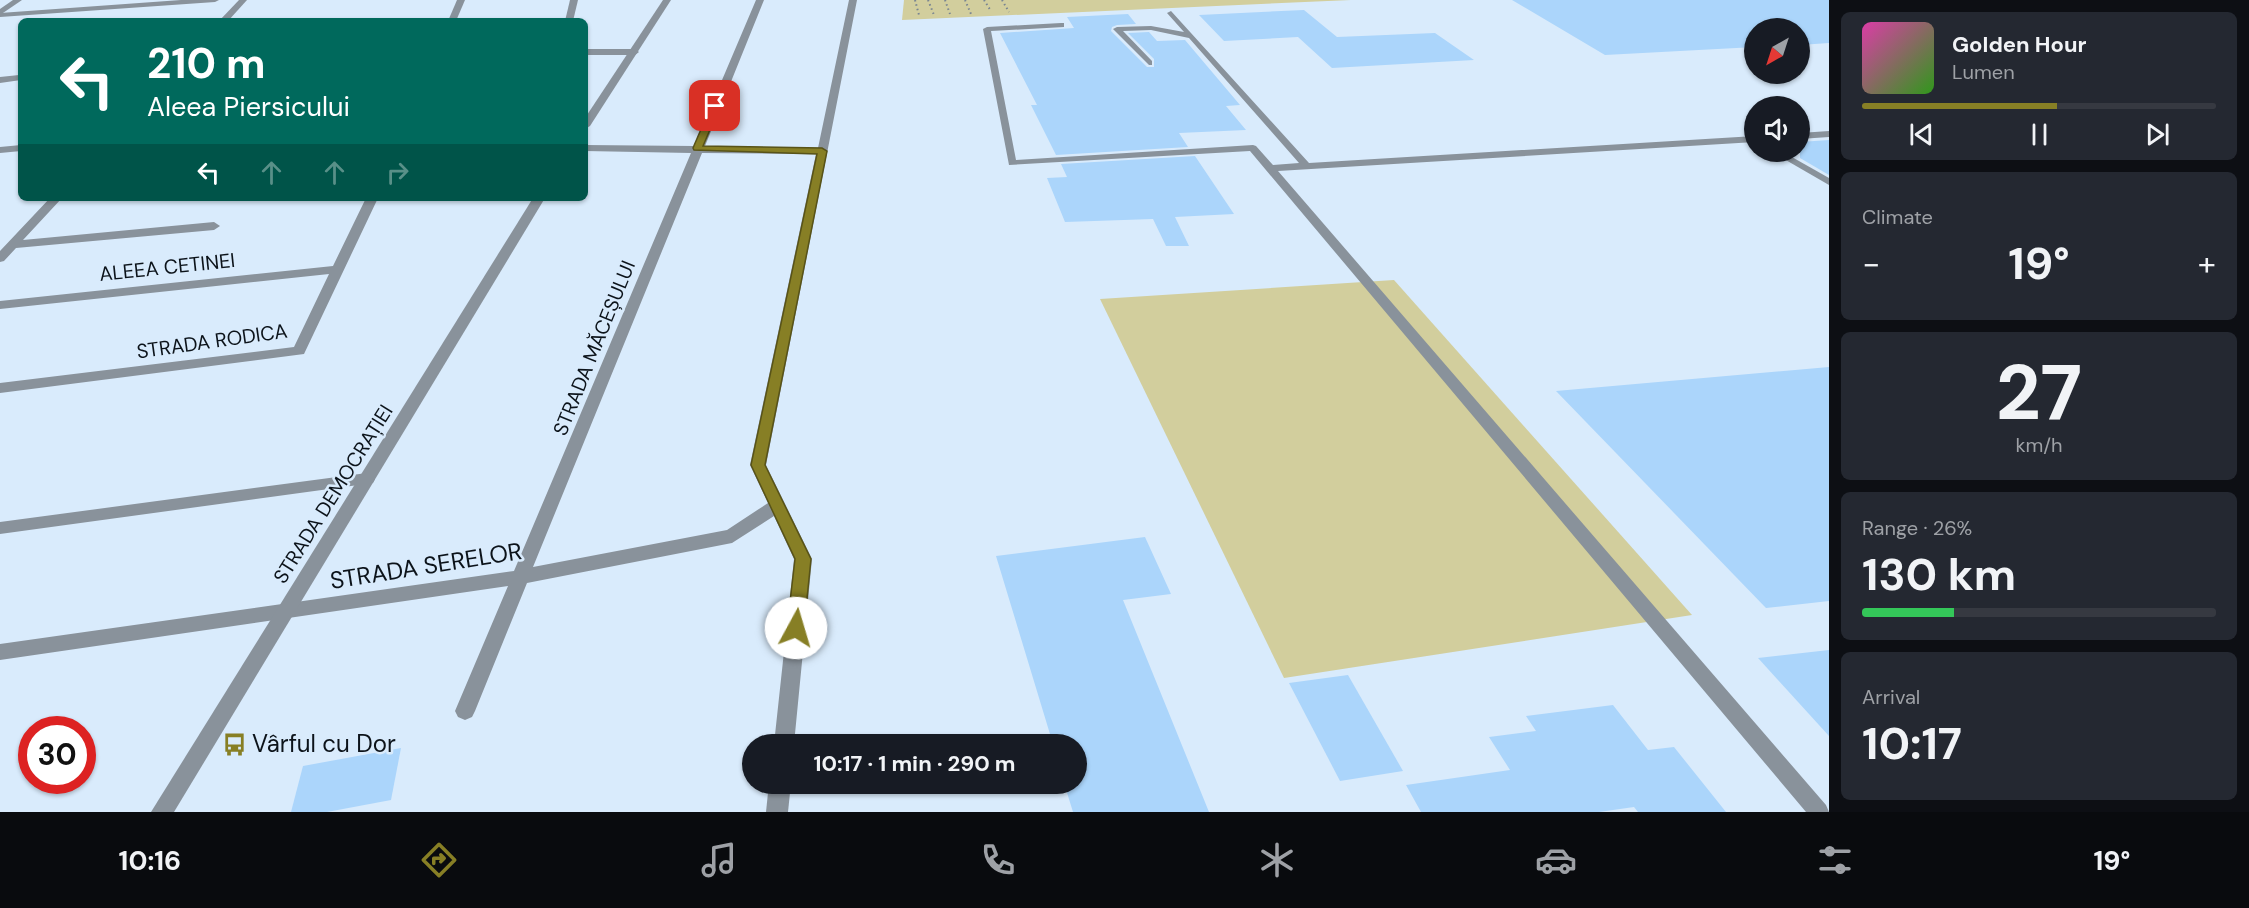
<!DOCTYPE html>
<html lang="en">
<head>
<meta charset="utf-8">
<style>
  :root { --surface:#171b24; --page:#242831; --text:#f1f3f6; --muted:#9ea1a6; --line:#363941; --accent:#877f25 }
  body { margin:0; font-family:"DM Sans",sans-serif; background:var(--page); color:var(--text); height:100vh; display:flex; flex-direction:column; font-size:22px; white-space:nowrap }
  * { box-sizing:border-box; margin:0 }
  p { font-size:20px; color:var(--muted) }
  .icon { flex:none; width:33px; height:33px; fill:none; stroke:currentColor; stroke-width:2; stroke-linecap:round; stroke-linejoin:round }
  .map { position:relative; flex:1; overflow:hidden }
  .side { display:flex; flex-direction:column; gap:12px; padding:12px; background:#0d0f14; width:420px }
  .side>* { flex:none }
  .top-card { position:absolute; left:18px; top:18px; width:570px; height:183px; border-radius:9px; box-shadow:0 2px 4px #0004; background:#00695c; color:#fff; overflow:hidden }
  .needle { width:39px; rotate:219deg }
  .buttons { position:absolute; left:1744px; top:18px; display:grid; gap:12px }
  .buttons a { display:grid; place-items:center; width:66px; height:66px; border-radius:50%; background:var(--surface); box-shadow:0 2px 4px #0004; font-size:30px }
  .speed { position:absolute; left:18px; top:716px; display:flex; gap:12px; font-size:30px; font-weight:700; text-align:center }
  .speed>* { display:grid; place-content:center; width:78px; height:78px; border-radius:50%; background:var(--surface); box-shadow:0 2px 4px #0004; line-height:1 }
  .speed .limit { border:9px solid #d22; background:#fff; color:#111 }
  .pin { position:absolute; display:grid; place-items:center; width:51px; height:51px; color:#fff; margin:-26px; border-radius:12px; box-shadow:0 3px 9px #0006 }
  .me { position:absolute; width:66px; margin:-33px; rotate:6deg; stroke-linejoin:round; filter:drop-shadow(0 0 4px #0008) }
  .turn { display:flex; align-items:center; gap:21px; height:126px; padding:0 30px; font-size:27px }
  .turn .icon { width:78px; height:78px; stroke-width:2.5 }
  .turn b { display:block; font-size:42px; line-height:51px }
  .lanes { display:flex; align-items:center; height:57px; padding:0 30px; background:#0003; justify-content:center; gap:30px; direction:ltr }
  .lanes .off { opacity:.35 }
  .big { font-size:45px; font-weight:700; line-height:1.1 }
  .side .tile { flex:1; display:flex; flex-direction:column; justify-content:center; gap:9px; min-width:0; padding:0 21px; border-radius:9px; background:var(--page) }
  .side .dial { align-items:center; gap:0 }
  .dial b { font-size:78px; line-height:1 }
  .song { display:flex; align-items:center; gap:18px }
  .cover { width:72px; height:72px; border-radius:9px; background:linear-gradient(135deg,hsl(320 70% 55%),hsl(110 70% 35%)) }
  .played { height:6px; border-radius:3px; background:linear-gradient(90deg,var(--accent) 55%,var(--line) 55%) }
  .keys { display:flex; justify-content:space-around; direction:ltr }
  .heat { display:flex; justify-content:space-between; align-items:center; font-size:33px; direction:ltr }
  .charge { height:9px; border-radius:4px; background:linear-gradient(90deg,#34c759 26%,var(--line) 0) }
  .trip { position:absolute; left:742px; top:734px; width:345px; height:60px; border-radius:30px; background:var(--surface); box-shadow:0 2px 4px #0004; font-weight:700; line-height:60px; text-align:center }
  .tab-bar { display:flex; height:96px; justify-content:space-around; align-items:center; background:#090b0e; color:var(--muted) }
  .tab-bar .icon { width:42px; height:42px }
  .tab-bar .selected { color:var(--accent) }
  .tab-bar b { font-size:27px; color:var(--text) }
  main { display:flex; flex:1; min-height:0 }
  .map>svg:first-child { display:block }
  .green { fill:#d2ce9d }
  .building { fill:#abd5fb }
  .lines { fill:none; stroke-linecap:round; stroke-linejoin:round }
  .path { stroke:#788491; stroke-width:2; stroke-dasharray:1.5 3; stroke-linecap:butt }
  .service { fill:#89929b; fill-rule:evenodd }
  .minor { fill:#89929b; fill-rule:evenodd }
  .tertiary { fill:#89929b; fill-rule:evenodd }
  .route { fill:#877f25; stroke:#585318; stroke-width:1.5 }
  .labels { text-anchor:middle; stroke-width:5; stroke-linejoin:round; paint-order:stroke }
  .street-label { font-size:20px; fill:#0c131a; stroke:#d9ebfc }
  .near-street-label { font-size:24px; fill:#0c131a; stroke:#d9ebfc }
  .near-poi-label { font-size:24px; fill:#0c131a; stroke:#d9ebfc; text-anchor:start }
</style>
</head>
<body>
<main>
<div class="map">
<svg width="1829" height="812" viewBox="0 0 1829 812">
  <rect width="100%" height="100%" fill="#d9ebfc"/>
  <!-- green -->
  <g class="green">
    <polygon points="904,0 1351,0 902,20"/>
    <polygon points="1394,280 1692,615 1284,678 1100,299"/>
  </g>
  <!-- building -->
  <g class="building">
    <polygon points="1512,0 1829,0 1829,43 1800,45 1800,28 1755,28 1755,47 1605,55"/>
    <polygon points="1304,10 1337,37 1435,33 1474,60 1332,68 1298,37 1224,41 1199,15"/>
    <polygon points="1128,14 1136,24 1117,25 1112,27 1111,31 1147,67 1154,67 1154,59 1128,33 1149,32 1157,41 1185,40 1240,105 1226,106 1246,130 1179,133 1188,147 1056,155 1031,105 1037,105 1000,33 1074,28 1067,17"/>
    <polygon points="1829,140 1829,175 1800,158 1800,142"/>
    <polygon points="1195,156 1234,214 1175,217 1189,246 1166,246 1153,219 1065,222 1047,178 1067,177 1061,164"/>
    <polygon points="1829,367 1829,601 1766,608 1556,391"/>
    <polygon points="1145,537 1171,594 1123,600 1209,812 1073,812 1064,783 1077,783 1077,744 1053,744 996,556"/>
    <polygon points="1829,650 1829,736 1758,658"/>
    <polygon points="1348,675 1403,771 1340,781 1289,683"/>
    <polygon points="1613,705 1648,750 1674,747 1726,812 1638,812 1634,807 1599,812 1421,812 1406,785 1510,770 1489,737 1536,731 1526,716"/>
    <polygon points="401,748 391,800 327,812 291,812 303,766"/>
  </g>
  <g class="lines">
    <!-- path -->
    <g class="path">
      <polyline points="915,0 919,15"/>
      <polyline points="928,0 934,15"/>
      <polyline points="945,0 950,14"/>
      <polyline points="965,0 971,14"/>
      <polyline points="984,0 991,11"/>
      <polyline points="1002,0 1009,12"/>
    </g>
    <!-- service -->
    <g class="service">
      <polygon points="1171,11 1309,163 1755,136 1755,142 1278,171 1826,805 1829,812 1806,812 1250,151 1009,165 983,29 987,27 1061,23 1064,23 1064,27 991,31 1016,160 1253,145 1256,146 1273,165 1299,163 1189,38 1151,30 1123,31 1152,61 1152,65 1149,65 1113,29 1117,27 1151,26 1184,32 1167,13"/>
      <polygon points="19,75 21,80 0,83 0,77"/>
      <polygon points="1829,131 1829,137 1800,139 1800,133"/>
      <polygon points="21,145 21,151 0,153 0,147"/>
      <polygon points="1772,152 1783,152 1829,178 1829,185"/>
    </g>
    <!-- minor -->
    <g class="minor">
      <polygon points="13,0 22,0 0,15 0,9"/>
      <polygon points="239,0 247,0 228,21 219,21"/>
      <polygon points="457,0 465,0 456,21 448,21"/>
      <polygon points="570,0 578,0 573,21 565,21"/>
      <path d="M756 0H764L705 146 818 148 849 0H857L766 465 812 559 794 744H774L794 559 774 516 732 543 527 583 475 711 472 717 465 720 458 717 455 711 508 586 0 660V644L514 571 691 153 585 151V145L694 146ZM702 153 816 154 750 465 768 503 727 530 533 567Z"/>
      <polygon points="585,49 635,49 639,52 635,55 585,55"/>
      <polygon points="50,198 62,198 23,240 214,222 220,226 214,230 16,248 4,261 0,262 0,251"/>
      <polygon points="366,198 378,198 304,354 0,393 0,383 294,347 329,274 0,309 0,301 333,266"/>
      <polygon points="367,473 373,475 375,479 373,483 0,534 0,522"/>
      <polygon points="769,783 791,783 788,812 766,812"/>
    </g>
    <!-- tertiary -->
    <g class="tertiary">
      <polygon points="181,0 219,0 215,2 0,17 0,13"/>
      <polygon points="663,0 671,0 590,126 585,129 585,118"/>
      <polygon points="533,198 545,198 174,812 151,812"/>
    </g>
  </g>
  <!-- route -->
  <polygon class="route" points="715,103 720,106 703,146 822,148 827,151 765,465 811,559 804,628 802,634 796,636 790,634 787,628 795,559 751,465 817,154 694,150 693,148 711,106"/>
  <!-- icons -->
  <defs>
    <symbol id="bus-bare" viewBox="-9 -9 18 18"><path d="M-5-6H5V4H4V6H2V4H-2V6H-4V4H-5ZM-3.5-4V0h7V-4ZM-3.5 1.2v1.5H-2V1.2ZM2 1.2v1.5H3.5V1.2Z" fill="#877f25" stroke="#d9ebfc" stroke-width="2.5" paint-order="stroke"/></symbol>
  </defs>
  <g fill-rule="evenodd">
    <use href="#bus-bare" x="218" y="728" width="33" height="33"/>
  </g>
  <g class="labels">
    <!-- street labels -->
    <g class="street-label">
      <text transform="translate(167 267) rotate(-6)" y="7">ALEEA CETINEI</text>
      <text transform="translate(212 341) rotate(-8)" y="7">STRADA RODICA</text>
      <text transform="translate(594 348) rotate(-68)" y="7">STRADA MĂCEȘULUI</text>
      <text transform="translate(333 494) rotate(-58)" y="7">STRADA DEMOCRAȚIEI</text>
    </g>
    <!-- near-street labels -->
    <g class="near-street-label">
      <text transform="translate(426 566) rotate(-9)" y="8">STRADA SERELOR</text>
    </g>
    <!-- near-poi labels -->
    <g class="near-poi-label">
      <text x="252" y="752">Vârful cu Dor</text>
    </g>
  </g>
</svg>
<div class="buttons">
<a><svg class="needle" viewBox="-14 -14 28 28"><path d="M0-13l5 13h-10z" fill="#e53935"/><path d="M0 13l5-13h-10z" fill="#9ea1a6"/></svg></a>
<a><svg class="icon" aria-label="sound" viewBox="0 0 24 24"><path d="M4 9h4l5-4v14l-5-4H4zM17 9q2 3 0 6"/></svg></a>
</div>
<div class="speed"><div class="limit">30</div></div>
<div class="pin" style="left:715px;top:106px;background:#d93025"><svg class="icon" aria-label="arrive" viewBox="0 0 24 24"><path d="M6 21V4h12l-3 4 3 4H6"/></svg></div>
<svg class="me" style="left:796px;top:628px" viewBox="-20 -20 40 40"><circle r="19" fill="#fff"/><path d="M0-13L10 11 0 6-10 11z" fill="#877f25"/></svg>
<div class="trip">10:17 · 1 min · 290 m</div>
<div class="top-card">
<div class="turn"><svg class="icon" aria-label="left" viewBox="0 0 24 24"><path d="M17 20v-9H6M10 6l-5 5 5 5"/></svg><div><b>210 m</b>Aleea Piersicului</div></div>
<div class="lanes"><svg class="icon" aria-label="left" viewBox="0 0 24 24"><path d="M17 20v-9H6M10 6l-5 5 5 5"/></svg><svg class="icon off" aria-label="ahead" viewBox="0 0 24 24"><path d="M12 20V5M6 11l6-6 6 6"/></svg><svg class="icon off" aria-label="ahead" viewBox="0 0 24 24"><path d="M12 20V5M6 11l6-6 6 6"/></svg><svg class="icon off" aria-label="right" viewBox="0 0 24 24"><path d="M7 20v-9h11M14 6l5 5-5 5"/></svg></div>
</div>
</div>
<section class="side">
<div class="tile">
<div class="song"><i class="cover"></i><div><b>Golden Hour</b><p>Lumen</p></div></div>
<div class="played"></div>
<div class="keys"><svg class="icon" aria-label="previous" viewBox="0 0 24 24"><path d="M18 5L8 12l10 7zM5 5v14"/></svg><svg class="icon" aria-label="pause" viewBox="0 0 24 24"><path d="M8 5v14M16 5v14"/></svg><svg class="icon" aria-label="next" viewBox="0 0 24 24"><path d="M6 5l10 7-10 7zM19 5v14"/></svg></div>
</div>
<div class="tile"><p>Climate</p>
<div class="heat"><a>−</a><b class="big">19°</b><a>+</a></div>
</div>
<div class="tile dial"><b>27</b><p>km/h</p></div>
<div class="tile"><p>Range · 26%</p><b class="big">130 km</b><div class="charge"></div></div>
<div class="tile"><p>Arrival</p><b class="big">10:17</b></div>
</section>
</main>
<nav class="tab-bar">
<b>10:16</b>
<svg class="icon selected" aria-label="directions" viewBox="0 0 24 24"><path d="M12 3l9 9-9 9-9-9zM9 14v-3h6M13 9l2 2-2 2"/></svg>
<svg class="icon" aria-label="music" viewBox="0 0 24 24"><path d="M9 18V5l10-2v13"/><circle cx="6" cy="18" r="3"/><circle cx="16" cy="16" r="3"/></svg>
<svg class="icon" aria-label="phone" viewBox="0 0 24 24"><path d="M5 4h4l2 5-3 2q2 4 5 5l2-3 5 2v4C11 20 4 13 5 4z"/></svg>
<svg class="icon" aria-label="climate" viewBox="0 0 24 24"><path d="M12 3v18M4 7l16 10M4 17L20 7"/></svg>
<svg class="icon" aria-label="car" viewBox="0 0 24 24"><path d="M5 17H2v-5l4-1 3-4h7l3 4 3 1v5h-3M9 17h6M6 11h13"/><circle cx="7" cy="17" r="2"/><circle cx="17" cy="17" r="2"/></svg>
<svg class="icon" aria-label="filters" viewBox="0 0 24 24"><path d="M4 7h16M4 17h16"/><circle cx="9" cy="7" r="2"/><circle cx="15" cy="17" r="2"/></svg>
<b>19°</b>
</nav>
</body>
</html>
